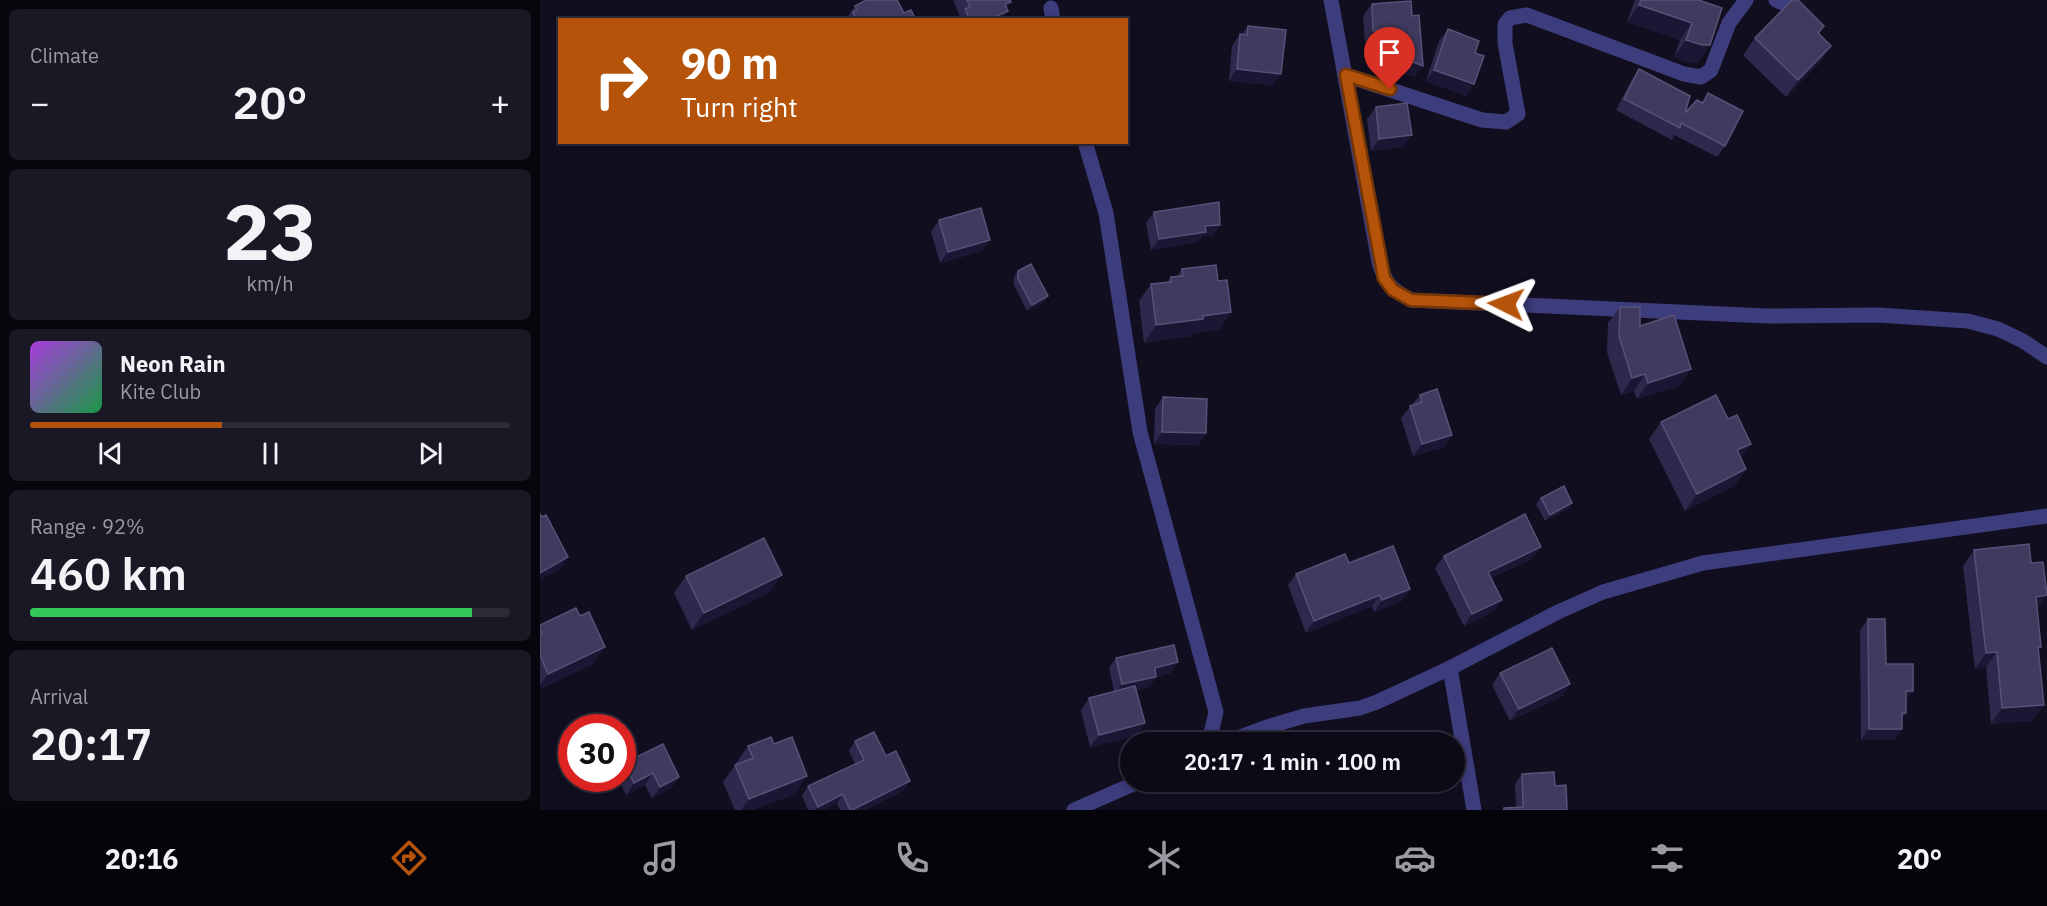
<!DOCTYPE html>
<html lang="en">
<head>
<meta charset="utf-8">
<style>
  :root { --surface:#0d0a18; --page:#1b1825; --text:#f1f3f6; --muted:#9a9aa2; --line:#2d2b37; --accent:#b45309 }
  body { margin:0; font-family:"IBM Plex Sans",sans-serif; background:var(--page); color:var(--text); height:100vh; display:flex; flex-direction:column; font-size:22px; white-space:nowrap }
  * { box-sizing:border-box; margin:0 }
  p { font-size:20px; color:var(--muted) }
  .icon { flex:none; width:33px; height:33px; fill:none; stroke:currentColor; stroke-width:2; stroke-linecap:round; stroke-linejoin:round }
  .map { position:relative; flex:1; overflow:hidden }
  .drawer { display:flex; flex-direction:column; gap:9px; padding:9px; background:#07060d; width:540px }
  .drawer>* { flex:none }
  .hud { position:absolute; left:18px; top:18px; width:570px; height:126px; border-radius:0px; box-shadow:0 3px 9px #0003,0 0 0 2px var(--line); background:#b45309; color:#fff; overflow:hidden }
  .speed { position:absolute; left:18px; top:714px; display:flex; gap:12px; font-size:30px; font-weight:700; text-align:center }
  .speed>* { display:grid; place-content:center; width:78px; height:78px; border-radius:50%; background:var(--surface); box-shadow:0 3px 9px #0003,0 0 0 2px var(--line); line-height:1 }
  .speed .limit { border:9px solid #d22; background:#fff; color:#111 }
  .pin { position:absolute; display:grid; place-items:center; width:51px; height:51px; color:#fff; margin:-62px -26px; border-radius:50% 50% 50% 0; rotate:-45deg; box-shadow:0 0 6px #0007 }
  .pin .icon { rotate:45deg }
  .me { position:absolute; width:66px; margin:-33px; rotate:273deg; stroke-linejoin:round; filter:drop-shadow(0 0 4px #0008) }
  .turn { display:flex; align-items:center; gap:21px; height:126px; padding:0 24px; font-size:27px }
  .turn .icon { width:78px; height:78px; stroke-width:2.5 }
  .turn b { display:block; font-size:42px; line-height:51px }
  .big { font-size:45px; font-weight:600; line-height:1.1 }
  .drawer .card { flex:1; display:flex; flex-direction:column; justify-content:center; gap:9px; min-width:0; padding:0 21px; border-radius:9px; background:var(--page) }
  .drawer .dial { align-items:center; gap:0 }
  .dial b { font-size:78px; line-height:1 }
  .song { display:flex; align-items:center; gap:18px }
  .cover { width:72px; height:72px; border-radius:9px; background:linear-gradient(135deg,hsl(280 70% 55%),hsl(140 70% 35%)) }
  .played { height:6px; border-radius:3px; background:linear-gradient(90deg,var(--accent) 40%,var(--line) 40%) }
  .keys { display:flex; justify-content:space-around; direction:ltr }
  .heat { display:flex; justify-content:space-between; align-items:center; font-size:33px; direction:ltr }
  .charge { height:9px; border-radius:4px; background:linear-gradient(90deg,#34c759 92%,var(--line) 0) }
  .trip { position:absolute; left:580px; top:732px; width:345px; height:60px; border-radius:30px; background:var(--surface); box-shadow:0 3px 9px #0003,0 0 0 2px var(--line); font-weight:600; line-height:60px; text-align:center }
  .tab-bar { display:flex; height:96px; justify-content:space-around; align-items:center; background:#05040a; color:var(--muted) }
  .tab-bar .icon { width:42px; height:42px }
  .tab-bar .on { color:var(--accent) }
  .tab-bar b { font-size:27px; color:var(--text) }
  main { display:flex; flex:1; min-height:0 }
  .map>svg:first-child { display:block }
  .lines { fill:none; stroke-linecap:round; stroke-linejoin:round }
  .minor { stroke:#3d3c7c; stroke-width:15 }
  .wall { fill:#2e284c }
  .shaded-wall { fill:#1b1633 }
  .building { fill:#403a5f; stroke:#575178; stroke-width:1.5 }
  .route-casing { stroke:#753606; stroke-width:15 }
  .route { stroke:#b45309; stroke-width:10 }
</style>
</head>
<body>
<main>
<section class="drawer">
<div class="card"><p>Climate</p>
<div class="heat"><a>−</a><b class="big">20°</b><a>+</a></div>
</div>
<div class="card dial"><b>23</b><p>km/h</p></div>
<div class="card">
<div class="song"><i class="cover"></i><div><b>Neon Rain</b><p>Kite Club</p></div></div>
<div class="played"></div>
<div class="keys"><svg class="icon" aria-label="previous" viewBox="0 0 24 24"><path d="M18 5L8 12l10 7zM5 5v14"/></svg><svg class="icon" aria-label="pause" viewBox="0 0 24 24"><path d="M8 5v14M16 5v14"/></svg><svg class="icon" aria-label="next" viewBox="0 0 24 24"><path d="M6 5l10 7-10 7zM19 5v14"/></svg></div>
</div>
<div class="card"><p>Range · 92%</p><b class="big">460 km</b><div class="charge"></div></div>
<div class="card"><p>Arrival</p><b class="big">20:17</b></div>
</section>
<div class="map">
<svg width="1507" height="810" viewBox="0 0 1507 810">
  <rect width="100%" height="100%" fill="#110e20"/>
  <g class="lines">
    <!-- minor -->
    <g class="minor">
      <path d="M791 0 839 262C845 284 851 289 871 300L1227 316 1338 315 1428 321 1458 329 1483 341 1507 357"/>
      <polyline points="1236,0 1254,8 1264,17"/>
      <polyline points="511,8 513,20"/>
      <polyline points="805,75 942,120 966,122 978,114 965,43 965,24 970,18 987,15 1144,74 1161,77 1171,70 1189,23 1206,0"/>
      <polyline points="545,142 566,213 600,432 676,712 669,742"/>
      <polyline points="910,668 934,810"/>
      <polyline points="687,742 727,727 764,716 820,708 837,702 910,668 1018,612 1063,592 1163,563 1507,516"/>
      <polyline points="534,810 598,782"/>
    </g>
  </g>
  <!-- wall -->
  <g class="wall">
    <polygon points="413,0 470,0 462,20 418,20 420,16"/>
    <polygon points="1095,0 1161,0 1158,63 1150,63 1134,57 1140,40 1087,22"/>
    <polygon points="832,4 872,16 883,66 874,77 832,62 831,43 825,43 823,16"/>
    <polygon points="315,6 364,13 376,20 305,20"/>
    <polygon points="708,26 733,85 689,81 692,46 700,34 702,34"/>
    <polygon points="1284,26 1279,34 1291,46 1279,63 1246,97 1203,55 1215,38"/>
    <polygon points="908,29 935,53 934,84 926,96 886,81 899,41"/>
    <polygon points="1099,69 1145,113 1162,102 1168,93 1185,146 1177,157 1134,135 1132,140 1076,110 1091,81"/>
    <polygon points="836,107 863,147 831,151 827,119"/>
    <polygon points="614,212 673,236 662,236 658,242 611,250 606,223"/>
    <polygon points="399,220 442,251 400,263 391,232"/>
    <polygon points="642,269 678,281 691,312 679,330 654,333 651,336 604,343 599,301 611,284 627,282 631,277 637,276"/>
    <polygon points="478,271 508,296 504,302 487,311 474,285 474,277"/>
    <polygon points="1080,307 1100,326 1140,386 1097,399 1094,391 1081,395 1067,352 1068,323"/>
    <polygon points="880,395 912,435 904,447 873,456 861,418"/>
    <polygon points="623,397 666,433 658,445 614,444 615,409"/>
    <polygon points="1188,419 1211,444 1201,458 1206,469 1194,486 1145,511 1109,439 1121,422"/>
    <polygon points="1001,498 1032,503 1028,509 1005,521 996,504"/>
    <polygon points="1001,547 992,559 951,578 954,611 924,626 895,568 904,556"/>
    <polygon points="1434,550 1491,563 1507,595 1497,609 1498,651 1504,705 1492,721 1451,724 1446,667 1435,669 1423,566"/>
    <polygon points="809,563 862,601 834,612 832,606 766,633 748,585 756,574"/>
    <polygon points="146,576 230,592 152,630 134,593"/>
    <polygon points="40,616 53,664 0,689 0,625"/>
    <polygon points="1328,619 1346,664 1366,701 1366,713 1362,718 1362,729 1354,740 1321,740 1320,630"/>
    <polygon points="576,658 631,673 616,677 609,687 596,690 605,723 597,735 550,747 541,710 549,698 574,691 569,668"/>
    <polygon points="960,673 1022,696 970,721 952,685"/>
    <polygon points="315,741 346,756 364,790 324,810 300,810 297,803 283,810 268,810 262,796 268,786 315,764 309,751"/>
    <polygon points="208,746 255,794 212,810 195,810 183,782 195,765 197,764 196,763"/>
    <polygon points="84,763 139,777 131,788 112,798 105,785 86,795 78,778 82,778 82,765"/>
    <polygon points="982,774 1015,786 1027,810 962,810 964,808 976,807 975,784"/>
  </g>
  <!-- shaded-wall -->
  <g class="shaded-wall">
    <polygon points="471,2 463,13 468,11 462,20 448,20 465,4"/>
    <polygon points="1099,5 1152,23 1140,40 1087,22"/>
    <polygon points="833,31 839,31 831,43 825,43"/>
    <polygon points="1146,40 1170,45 1158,63 1150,63 1134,57"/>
    <polygon points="1291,46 1279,63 1246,97 1258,80"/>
    <polygon points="841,50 883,66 874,77 832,62"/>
    <polygon points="697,69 741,74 733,85 689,81"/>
    <polygon points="894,70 934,84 926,96 886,81"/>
    <polygon points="872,135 863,147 831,151 839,139"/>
    <polygon points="680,225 673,236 662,236 658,242 611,250 619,239 665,226"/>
    <polygon points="450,240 442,251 400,263 408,252"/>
    <polygon points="508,296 504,302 487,311 492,305"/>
    <polygon points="691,312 679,330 654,333 651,336 604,343 616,325 663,316"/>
    <polygon points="1151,369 1140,386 1097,399 1108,383"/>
    <polygon points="1105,374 1094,391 1081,395 1092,378"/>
    <polygon points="622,432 666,433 658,445 614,444"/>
    <polygon points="912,435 904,447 873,456 882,444"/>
    <polygon points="1211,444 1199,461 1197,450"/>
    <polygon points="1206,469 1194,486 1145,511 1157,494"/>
    <polygon points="1032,503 1028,509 1005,521 1010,515"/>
    <polygon points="1001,547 992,559 940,583 948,572"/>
    <polygon points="28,557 21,569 0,580 0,573"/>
    <polygon points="242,575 230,592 152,630 164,613"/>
    <polygon points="870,589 862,601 834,612 842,600"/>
    <polygon points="840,595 832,606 766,633 774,621"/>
    <polygon points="1507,595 1496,611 1496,597"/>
    <polygon points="962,600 954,611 924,626 932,614"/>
    <polygon points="65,647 53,664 0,689 0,685 8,674"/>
    <polygon points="1457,652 1446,667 1435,669 1446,653"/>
    <polygon points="638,662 631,673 607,679 615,668"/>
    <polygon points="616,677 609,687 574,695 582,684"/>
    <polygon points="1030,684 1022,696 970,721 979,709"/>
    <polygon points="1366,691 1373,691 1365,702"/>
    <polygon points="1504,705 1492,721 1451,724 1462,708"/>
    <polygon points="605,723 597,735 550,747 559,735"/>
    <polygon points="1329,729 1362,729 1354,740 1321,740"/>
    <polygon points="113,773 105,785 86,795 94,783"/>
    <polygon points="267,776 255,794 212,810 201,810 209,799"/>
    <polygon points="139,777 131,788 112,798 120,787"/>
    <polygon points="370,781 364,790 324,810 312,810"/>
    <polygon points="303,794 297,803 283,810 275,810 278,807"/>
  </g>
  <!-- building -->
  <g class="building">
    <polygon points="326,0 357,0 364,13 371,10 376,20 316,20 313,12 317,10 315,6"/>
    <polygon points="427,0 470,0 471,2 465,4 468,11 448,20 430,20 425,9 430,7"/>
    <polygon points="1101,0 1161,0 1161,1 1182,8 1170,45 1162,45 1146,40 1152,23 1099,5"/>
    <polygon points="1252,0 1258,0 1284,26 1278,33 1291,46 1258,80 1215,38"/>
    <polygon points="871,1 872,16 879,15 883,66 841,50 839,31 833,31 832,4"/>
    <polygon points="708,26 746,30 741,74 697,69 700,34 707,35"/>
    <polygon points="908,29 939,41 935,53 944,56 934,84 894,70"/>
    <polygon points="1099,69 1150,96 1145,113 1157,100 1163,103 1168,93 1203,111 1185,146 1141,123 1140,128 1084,99"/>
    <polygon points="867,103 872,135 839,139 836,107"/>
    <polygon points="679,202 680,225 665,226 666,232 619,239 614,212"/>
    <polygon points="441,208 450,240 408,252 399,220"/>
    <polygon points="491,264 508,296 492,305 478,279 478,271"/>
    <polygon points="676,265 678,281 687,280 691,312 663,316 663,319 616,325 611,284 631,282 631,277 643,276 642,269"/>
    <polygon points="1080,307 1100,307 1100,326 1134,315 1151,369 1108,383 1105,374 1092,378 1079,336"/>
    <polygon points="897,389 912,435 882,444 870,406 882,402 880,395"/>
    <polygon points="1176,395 1188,419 1197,415 1211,444 1197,450 1206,469 1157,494 1121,422"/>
    <polygon points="623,397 667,399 666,433 622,432"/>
    <polygon points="1024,486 1032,503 1010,515 1001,498"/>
    <polygon points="0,514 2,517 6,515 28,557 0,573"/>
    <polygon points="985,514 1001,547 948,572 962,600 932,614 904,556"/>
    <polygon points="224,538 242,575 164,613 146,576"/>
    <polygon points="1489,544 1491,563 1503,562 1507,595 1496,597 1501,647 1498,647 1504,705 1462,708 1457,652 1446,653 1434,550"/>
    <polygon points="853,546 870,589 842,600 840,595 774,621 756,574 805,554 809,563"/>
    <polygon points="36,608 40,616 49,612 65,647 8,674 0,655 0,635 2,634 0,630 0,625"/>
    <polygon points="1328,619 1345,619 1346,664 1373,664 1373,691 1366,691 1366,713 1362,713 1362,729 1329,729"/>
    <polygon points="634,645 638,662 615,668 616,677 582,684 576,658"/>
    <polygon points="1012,648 1030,684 979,709 960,673"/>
    <polygon points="595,686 605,723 559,735 549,698"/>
    <polygon points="334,732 346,756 356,751 370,781 312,810 310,810 303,794 278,807 268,786 324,760 315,741"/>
    <polygon points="231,737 234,744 252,737 267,776 209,799 195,765 213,758 208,746"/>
    <polygon points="123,744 139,777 120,787 113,773 94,783 84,763"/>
    <polygon points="1014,772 1015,786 1026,785 1027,810 964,810 964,808 983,807 982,774"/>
  </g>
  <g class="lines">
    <defs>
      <polyline id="route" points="850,89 806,75 844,278 853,290 871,300 966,304"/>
    </defs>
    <!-- route casing -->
    <use href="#route" class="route-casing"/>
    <!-- route -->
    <use href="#route" class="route"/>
  </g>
</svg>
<div class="speed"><div class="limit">30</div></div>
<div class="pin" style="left:850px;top:89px;background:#d93025"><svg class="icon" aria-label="arrive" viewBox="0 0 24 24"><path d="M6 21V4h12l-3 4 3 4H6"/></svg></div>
<svg class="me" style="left:966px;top:304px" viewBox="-20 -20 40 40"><path d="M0-17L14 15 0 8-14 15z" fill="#b45309" stroke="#fff" stroke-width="4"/></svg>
<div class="trip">20:17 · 1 min · 100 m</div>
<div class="hud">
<div class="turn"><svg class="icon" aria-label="right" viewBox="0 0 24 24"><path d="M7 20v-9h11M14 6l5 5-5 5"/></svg><div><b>90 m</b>Turn right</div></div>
</div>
</div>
</main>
<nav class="tab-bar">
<b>20:16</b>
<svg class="icon on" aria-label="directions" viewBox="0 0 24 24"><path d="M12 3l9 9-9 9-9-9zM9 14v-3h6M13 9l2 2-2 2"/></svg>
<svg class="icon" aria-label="music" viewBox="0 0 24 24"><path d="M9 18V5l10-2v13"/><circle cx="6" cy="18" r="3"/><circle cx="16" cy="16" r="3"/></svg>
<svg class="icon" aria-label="phone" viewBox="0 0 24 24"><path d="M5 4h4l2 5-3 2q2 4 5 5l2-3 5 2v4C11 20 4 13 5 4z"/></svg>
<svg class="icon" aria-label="climate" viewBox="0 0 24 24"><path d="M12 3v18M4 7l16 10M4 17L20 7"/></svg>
<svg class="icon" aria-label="car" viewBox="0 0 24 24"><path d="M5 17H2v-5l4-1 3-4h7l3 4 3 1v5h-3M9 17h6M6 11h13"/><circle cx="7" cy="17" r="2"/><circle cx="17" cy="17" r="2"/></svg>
<svg class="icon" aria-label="filters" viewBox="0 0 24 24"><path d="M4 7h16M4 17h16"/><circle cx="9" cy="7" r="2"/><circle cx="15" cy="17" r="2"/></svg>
<b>20°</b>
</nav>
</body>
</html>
